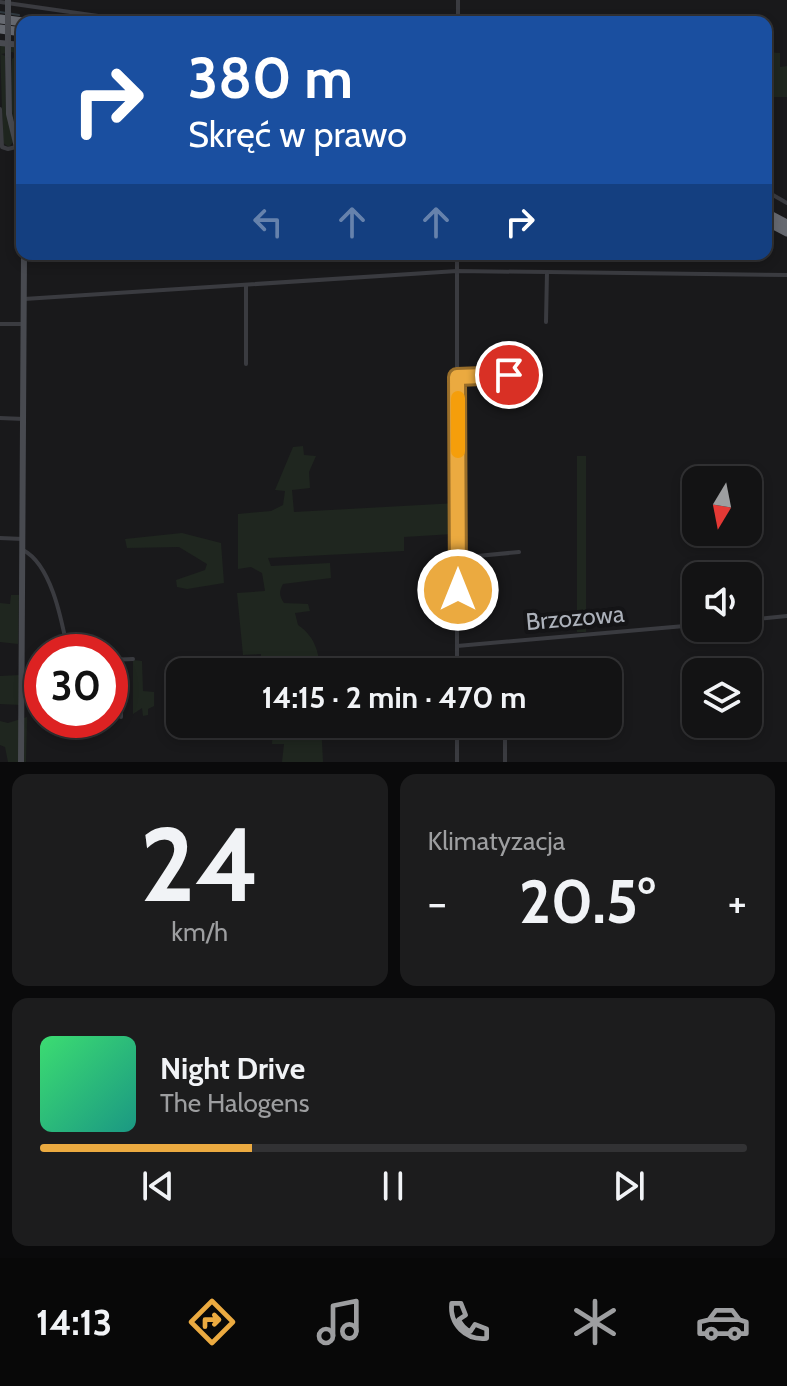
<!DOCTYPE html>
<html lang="pl">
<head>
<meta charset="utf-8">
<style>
  :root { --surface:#131314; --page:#1c1c1d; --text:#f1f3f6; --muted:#9d9ea0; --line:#323234; --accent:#ebaa40 }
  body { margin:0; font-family:Cabin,sans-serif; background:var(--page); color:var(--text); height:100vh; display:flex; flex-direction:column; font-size:30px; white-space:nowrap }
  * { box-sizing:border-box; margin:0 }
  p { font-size:26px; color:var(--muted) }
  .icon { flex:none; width:44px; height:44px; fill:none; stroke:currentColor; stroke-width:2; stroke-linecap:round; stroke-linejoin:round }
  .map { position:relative; height:762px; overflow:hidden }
  .details { display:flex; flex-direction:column; gap:12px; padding:12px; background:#0a0a0b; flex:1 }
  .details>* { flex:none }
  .banner { position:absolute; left:16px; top:16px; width:756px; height:244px; border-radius:16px; box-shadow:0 4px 12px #0003,0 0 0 2px var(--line); background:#1a4fa0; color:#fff; overflow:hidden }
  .needle { width:52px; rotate:190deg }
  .controls { position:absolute; left:682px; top:466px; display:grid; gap:16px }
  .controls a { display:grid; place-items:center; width:80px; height:80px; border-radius:16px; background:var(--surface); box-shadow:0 4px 12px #0003,0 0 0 2px var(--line); font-size:40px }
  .speed { position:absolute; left:24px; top:634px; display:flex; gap:16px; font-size:40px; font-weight:700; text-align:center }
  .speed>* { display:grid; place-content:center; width:104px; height:104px; border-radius:50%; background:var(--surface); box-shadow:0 4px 12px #0003,0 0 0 2px var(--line); line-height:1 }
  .speed .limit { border:12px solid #d22; background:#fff; color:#111 }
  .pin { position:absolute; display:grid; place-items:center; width:68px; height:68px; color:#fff; margin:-34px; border:4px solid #fff; border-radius:50%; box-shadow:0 2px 8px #0007 }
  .me { position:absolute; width:88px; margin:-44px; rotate:0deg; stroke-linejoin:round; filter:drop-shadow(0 0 6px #0008) }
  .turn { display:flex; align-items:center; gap:28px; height:168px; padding:0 40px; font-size:36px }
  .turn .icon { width:104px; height:104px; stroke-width:2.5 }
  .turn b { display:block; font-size:56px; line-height:68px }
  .lanes { display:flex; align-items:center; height:76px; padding:0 40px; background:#0003; justify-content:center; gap:40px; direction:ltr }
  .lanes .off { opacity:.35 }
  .big { font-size:60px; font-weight:700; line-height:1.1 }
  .details .tile { flex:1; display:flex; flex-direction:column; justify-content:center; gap:12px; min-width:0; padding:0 28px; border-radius:16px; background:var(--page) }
  .details .dial { align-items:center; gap:0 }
  .dial b { font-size:104px; line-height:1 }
  .song { display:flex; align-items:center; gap:24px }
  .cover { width:96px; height:96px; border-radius:12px; background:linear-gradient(135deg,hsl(140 70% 55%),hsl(170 70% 35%)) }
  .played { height:8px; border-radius:4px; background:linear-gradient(90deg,var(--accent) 30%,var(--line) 30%) }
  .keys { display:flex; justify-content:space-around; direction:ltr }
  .heat { display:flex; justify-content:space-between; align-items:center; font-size:44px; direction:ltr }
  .details .tiles { flex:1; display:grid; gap:12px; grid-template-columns:1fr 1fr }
  .tile:last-child { grid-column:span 2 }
  .trip { position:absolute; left:166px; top:658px; width:456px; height:80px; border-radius:16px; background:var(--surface); box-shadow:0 4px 12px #0003,0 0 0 2px var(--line); font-weight:700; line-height:80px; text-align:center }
  .dock { display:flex; height:128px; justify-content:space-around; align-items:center; background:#080808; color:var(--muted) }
  .dock .icon { width:56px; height:56px }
  .dock .selected { color:var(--accent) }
  .dock b { font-size:36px; color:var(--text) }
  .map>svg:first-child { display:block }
  .green { fill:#1f261f }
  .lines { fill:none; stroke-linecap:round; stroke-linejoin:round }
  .stream { stroke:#2f383f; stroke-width:2 }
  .street { stroke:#3a3b40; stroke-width:4 }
  .secondary { stroke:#484a50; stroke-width:6 }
  .highway { stroke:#666970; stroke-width:9 }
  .secondary-bridge { stroke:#484a50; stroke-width:6 }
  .route-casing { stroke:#996e2a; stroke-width:20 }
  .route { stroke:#ebaa40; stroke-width:14 }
  .slow { stroke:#f59e0b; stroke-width:14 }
  .labels { text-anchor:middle; stroke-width:8; stroke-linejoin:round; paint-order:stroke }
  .street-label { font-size:24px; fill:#acb1ba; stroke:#141416 }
</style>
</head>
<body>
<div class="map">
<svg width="787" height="762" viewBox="0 0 787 762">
  <rect width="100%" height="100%" fill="#19191b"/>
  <!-- green -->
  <g class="green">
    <path d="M0 45 22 49V140C7 119 12 84 12 59L16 56 13 52 1 54 5 56 6 110 13 142 9 147 3 143Z"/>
    <polygon points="766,52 780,53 780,67 787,66 787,97 766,97"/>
    <path d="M303 446 304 455 316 456 309 472 310 488 292 490 294 512 457 503 453 534 404 537V551L268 558 271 566 330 563 331 578 283 584C279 591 279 596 284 603L308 604 310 611 295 613 298 625C315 637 319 651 320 672H261V654L243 655 237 593 265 591 262 573 251 567 238 569V514L271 511 283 505 285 491 275 490 293 447Z"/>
    <rect x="577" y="456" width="9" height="176"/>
    <polygon points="182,533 221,543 224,583 187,589 177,587 176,580 205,570 207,564 179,547 127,548 125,539"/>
    <polygon points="11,595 19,595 18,644 0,642 0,603 10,604"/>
    <polygon points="133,660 142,661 143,691 154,692 154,706 148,709 148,715 143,716 142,708 133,714"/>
    <polygon points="20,675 24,686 42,676 42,681 33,687 30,695 21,696 21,705 0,704 0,676"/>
    <polygon points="27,717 26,762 8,762 5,747 0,745 0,721 8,723"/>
    <polygon points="273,724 321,724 323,762 282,762 284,744 272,744"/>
  </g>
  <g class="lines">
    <!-- stream -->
    <g class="stream">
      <polyline points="0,12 19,15"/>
      <polyline points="28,16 71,22"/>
    </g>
    <!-- street -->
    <g class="street">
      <polyline points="458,0 458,22"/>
      <polyline points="0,2 140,22"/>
      <polyline points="0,109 2,147 8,149 16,147"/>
      <polyline points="766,191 787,203"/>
      <polyline points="457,254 457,672"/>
      <polyline points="24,299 457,271 787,275"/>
      <polyline points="546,322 547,272"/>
      <polyline points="0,324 24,324"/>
      <polyline points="246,364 246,285"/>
      <polyline points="457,377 509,375"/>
      <polyline points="0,418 24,419"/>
      <polyline points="0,538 23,539"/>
      <path d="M23 550C52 565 62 622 68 652"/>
      <polyline points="457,558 519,552"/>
      <polyline points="748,620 787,616"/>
      <polyline points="457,646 696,625"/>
      <polyline points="121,659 121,717"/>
      <polyline points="110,660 133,659"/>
      <polyline points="22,682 42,675"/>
      <polyline points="457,725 487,725"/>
      <polyline points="457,762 457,724"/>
      <polyline points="505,762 505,724"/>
    </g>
    <!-- secondary -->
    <g class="secondary">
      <polyline points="0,43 22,45"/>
      <polyline points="8,55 9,114 22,168"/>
      <polyline points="21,762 24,254"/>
    </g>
    <!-- highway -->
    <g class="highway">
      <polyline points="0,19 23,22"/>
      <polyline points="0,29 22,32"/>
      <polyline points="766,213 787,224"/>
      <polyline points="766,221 787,232"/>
    </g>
    <!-- secondary-bridge -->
    <polyline class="secondary-bridge" points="8,55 8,0"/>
  </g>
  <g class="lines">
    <defs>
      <polyline id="route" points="458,590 457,377 509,375"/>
    </defs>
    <!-- route casing -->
    <use href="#route" class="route-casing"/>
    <!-- route -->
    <use href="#route" class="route"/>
    <!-- slow -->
    <polyline class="slow" points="458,451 458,398"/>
  </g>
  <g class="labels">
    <!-- street labels -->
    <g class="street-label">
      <text transform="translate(575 618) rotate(-5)" y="8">Brzozowa</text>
    </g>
  </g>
</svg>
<div class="controls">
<a><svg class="needle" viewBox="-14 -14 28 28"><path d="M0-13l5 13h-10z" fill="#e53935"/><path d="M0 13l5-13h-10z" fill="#9d9ea0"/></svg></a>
<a><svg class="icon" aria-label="sound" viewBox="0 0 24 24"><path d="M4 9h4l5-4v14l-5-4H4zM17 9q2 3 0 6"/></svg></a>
<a><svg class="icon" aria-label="layers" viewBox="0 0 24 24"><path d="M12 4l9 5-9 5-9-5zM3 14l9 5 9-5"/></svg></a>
</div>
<div class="speed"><div class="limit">30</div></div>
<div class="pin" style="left:509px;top:375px;background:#d93025"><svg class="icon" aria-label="arrive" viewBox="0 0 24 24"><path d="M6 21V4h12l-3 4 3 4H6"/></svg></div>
<svg class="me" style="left:458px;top:590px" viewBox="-20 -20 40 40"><circle r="17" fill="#ebaa40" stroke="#fff" stroke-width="3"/><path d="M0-11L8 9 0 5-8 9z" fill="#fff"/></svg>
<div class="trip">14:15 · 2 min · 470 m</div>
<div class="banner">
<div class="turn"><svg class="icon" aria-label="right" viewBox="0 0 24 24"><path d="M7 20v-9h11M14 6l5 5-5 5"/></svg><div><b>380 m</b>Skręć w prawo</div></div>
<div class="lanes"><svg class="icon off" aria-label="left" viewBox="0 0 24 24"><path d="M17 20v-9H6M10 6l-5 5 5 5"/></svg><svg class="icon off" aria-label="ahead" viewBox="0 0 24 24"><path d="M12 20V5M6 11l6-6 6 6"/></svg><svg class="icon off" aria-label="ahead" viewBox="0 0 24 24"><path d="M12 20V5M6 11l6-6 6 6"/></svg><svg class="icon" aria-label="right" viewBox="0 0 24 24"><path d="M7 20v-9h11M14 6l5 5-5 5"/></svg></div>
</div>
</div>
<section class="details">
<div class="tiles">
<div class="tile dial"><b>24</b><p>km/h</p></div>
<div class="tile"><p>Klimatyzacja</p>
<div class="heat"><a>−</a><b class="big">20.5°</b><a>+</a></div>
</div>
<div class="tile">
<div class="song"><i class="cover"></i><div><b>Night Drive</b><p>The Halogens</p></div></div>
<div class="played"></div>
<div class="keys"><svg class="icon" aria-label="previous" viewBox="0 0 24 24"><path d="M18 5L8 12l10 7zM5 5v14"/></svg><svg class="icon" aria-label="pause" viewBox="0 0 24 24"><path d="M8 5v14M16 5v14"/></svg><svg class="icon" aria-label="next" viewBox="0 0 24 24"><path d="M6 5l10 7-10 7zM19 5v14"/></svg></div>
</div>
</div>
</section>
<nav class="dock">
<b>14:13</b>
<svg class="icon selected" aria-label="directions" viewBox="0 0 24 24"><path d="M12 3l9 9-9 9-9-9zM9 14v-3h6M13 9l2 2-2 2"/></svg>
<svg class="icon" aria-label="music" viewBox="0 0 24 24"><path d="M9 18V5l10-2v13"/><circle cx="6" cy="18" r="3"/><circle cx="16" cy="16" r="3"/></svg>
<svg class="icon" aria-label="phone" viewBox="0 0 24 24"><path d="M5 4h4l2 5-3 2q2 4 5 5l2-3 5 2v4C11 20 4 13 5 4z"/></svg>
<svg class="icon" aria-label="climate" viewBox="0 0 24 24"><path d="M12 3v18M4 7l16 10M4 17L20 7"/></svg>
<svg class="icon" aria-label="car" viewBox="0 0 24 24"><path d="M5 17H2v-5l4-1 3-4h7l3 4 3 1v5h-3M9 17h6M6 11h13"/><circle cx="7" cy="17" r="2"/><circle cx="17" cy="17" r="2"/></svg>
</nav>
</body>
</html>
